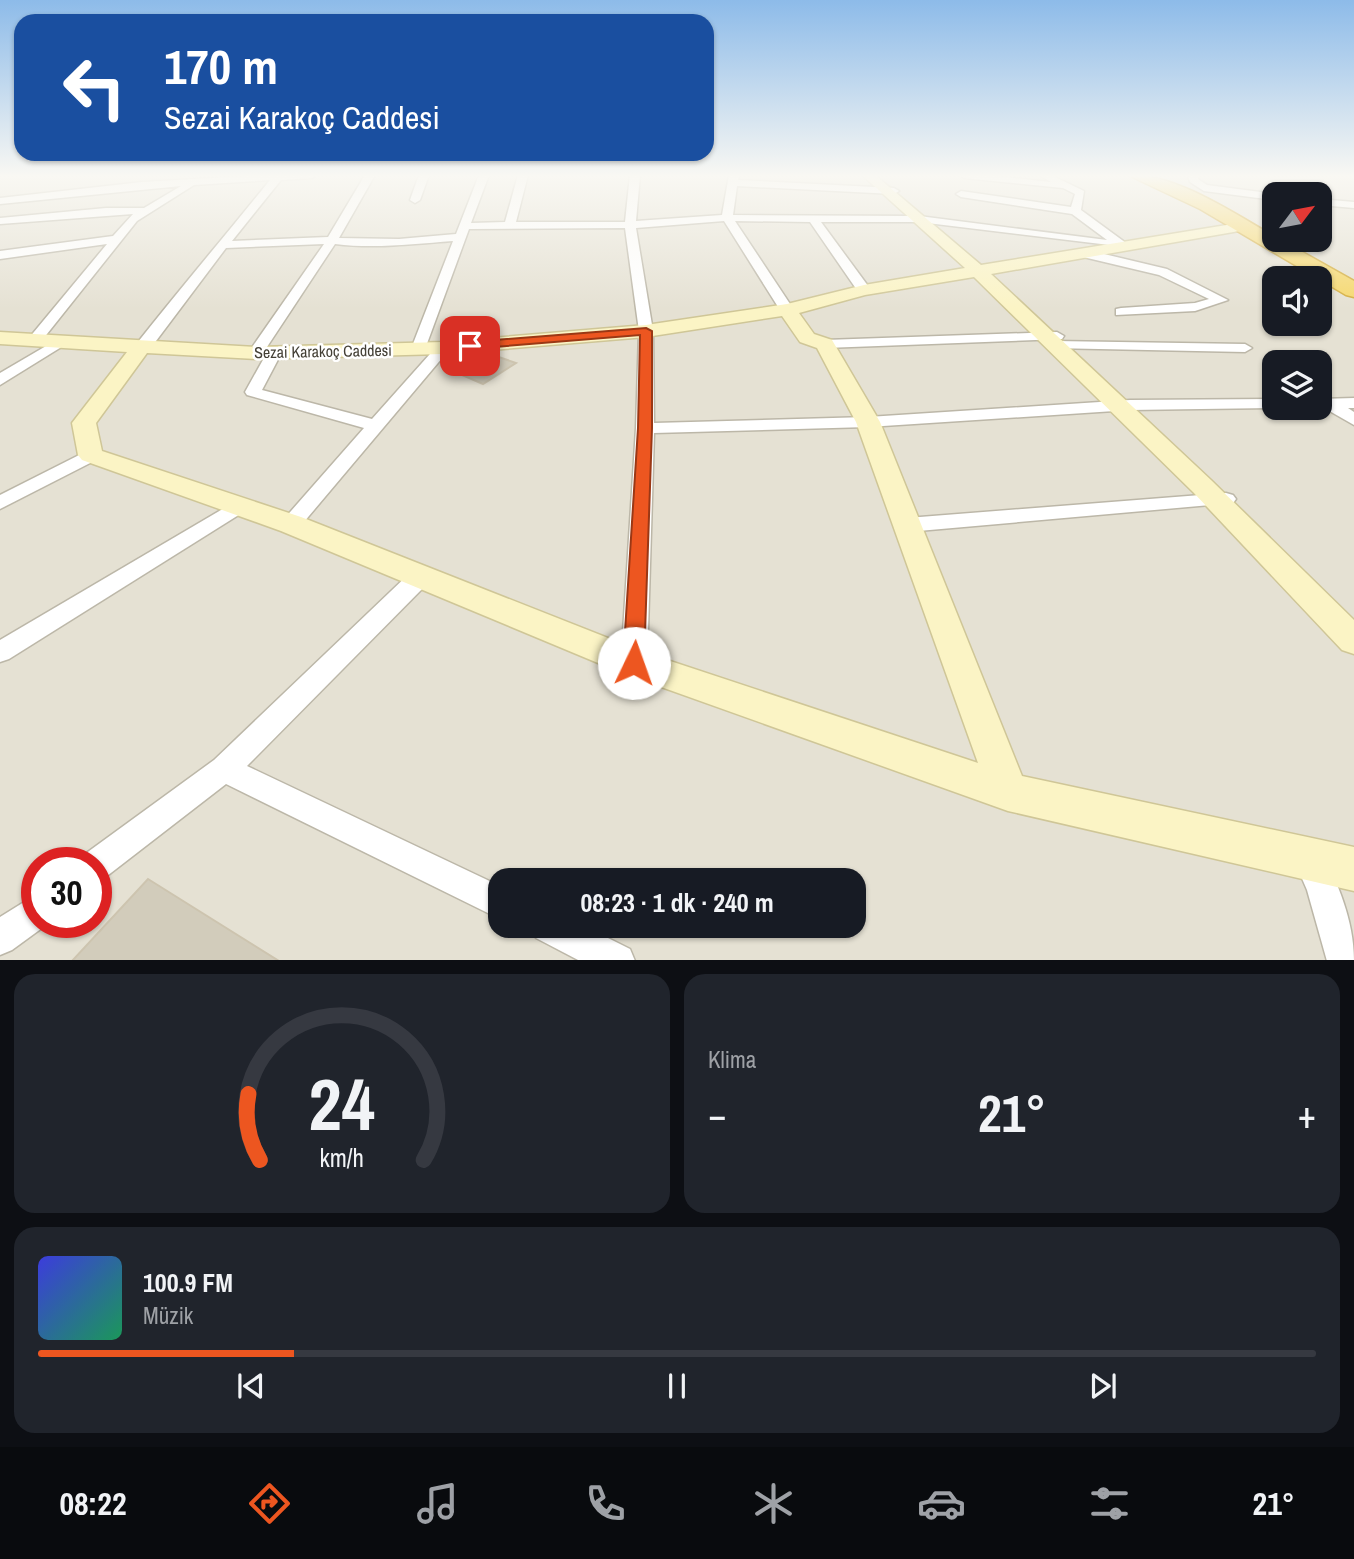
<!DOCTYPE html>
<html lang="tr">
<head>
<meta charset="utf-8">
<style>
  :root { --surface:#171b24; --page:#20242c; --text:#f1f3f6; --muted:#9ea1a6; --line:#363941; --accent:#ed5620 }
  body { margin:0; font-family:"Archivo Narrow",sans-serif; background:var(--page); color:var(--text); height:100vh; display:flex; flex-direction:column; font-size:26px; white-space:nowrap }
  * { box-sizing:border-box; margin:0 }
  p { font-size:23px; color:var(--muted) }
  .icon { flex:none; width:38px; height:38px; fill:none; stroke:currentColor; stroke-width:2; stroke-linecap:round; stroke-linejoin:round }
  .map { position:relative; height:960px; overflow:hidden }
  .sheet { display:flex; flex-direction:column; gap:14px; padding:14px; background:#0d0f14; flex:1 }
  .sheet>* { flex:none }
  .hud { position:absolute; left:14px; top:14px; width:700px; height:147px; border-radius:21px; box-shadow:0 2px 5px #0004; background:#1a4fa0; color:#fff; overflow:hidden }
  .needle { width:46px; rotate:58deg }
  .tools { position:absolute; left:1262px; top:182px; display:grid; gap:14px }
  .tools a { display:grid; place-items:center; width:70px; height:70px; border-radius:14px; background:var(--surface); box-shadow:0 2px 5px #0004; font-size:35px }
  .speed { position:absolute; left:21px; top:847px; display:flex; gap:14px; font-size:35px; font-weight:700; text-align:center }
  .speed>* { display:grid; place-content:center; width:91px; height:91px; border-radius:50%; background:var(--surface); box-shadow:0 2px 5px #0004; line-height:1 }
  .speed .limit { border:10px solid #d22; background:#fff; color:#111 }
  .pin { position:absolute; display:grid; place-items:center; width:60px; height:60px; color:#fff; margin:-30px; border-radius:14px; box-shadow:0 4px 10px #0006 }
  .me { position:absolute; width:77px; margin:-38px; rotate:3deg; stroke-linejoin:round; filter:drop-shadow(0 0 5px #0008) }
  .turn { display:flex; align-items:center; gap:24px; height:147px; padding:0 35px; font-size:32px }
  .turn .icon { width:91px; height:91px; stroke-width:2.5 }
  .turn b { display:block; font-size:49px; line-height:60px }
  .big { font-size:52px; font-weight:700; line-height:1.1 }
  .sheet .tile { flex:1; display:flex; flex-direction:column; justify-content:center; gap:10px; min-width:0; padding:0 24px; border-radius:21px; background:var(--page) }
  .sheet .dial { align-items:center; gap:0 }
  .dial svg { height:182px; overflow:visible; fill:none; stroke:var(--line); stroke-width:7; stroke-linecap:round; text-anchor:middle }
  .dial text { fill:var(--text); stroke:none }
  .song { display:flex; align-items:center; gap:21px }
  .cover { width:84px; height:84px; border-radius:10px; background:linear-gradient(135deg,hsl(240 70% 55%),hsl(150 70% 35%)) }
  .played { height:7px; border-radius:4px; background:linear-gradient(90deg,var(--accent) 20%,var(--line) 20%) }
  .keys { display:flex; justify-content:space-around; direction:ltr }
  .heat { display:flex; justify-content:space-between; align-items:center; font-size:38px; direction:ltr }
  .sheet .tiles { flex:1; display:grid; gap:14px; grid-template-columns:1fr 1fr }
  .tile:last-child { grid-column:span 2 }
  .trip { position:absolute; left:488px; top:868px; width:378px; height:70px; border-radius:21px; background:var(--surface); box-shadow:0 2px 5px #0004; font-weight:700; line-height:70px; text-align:center }
  .dock { display:flex; height:112px; justify-content:space-around; align-items:center; background:#090b0e; color:var(--muted) }
  .dock .icon { width:49px; height:49px }
  .dock .active { color:var(--accent) }
  .dock b { font-size:32px; color:var(--text) }
  .map>svg:first-child { display:block }
  .residential { fill:#e5e1d3; fill-rule:evenodd }
  .building { fill:#d2ccbb; stroke:#cdc4af; stroke-width:2 }
  .lines { fill:none; stroke-linecap:round; stroke-linejoin:round }
  .street-casing { stroke:#bcb7a8; stroke-width:3 }
  .secondary-casing { stroke:#cfc697; stroke-width:3 }
  .highway-casing { stroke:#d4ad3d; stroke-width:3 }
  .street { fill:#fff; fill-rule:evenodd }
  .secondary { fill:#fbf4c5; fill-rule:evenodd }
  .highway { fill:#f5d76c; fill-rule:evenodd }
  .route { fill:#ed5620; stroke:#9a3815; stroke-width:2 }
  .labels { text-anchor:middle; stroke-width:5; stroke-linejoin:round; paint-order:stroke }
  .far-street-label { font-size:16px; fill:#433f35; stroke:#fff }
</style>
</head>
<body>
<div class="map">
<svg width="1354" height="961" viewBox="0 0 1354 961">
  <rect width="100%" height="100%" fill="#f1efe5"/>
  <!-- residential -->
  <path class="residential" d="M0 175H1354V960L0 961ZM1274 194H1320V240H1274ZM1274 278H1320V324H1274ZM1274 362H1320V408H1274ZM37 863H96V922H37ZM500 880H854V926H500Z"/>
  <!-- building -->
  <g class="building">
    <polygon points="487,353 516,363 483,384 448,369 475,354"/>
    <polygon points="148,879 279,961 72,961"/>
  </g>
  <g class="lines">
    <defs>
      <g id="street">
        <path d="M267 175H317L312 178 281 180 232 241 328 237 365 175H375L339 238 399 239 456 234 479 175H489L471 223 505 222 518 175H528L516 222H625L630 175H640L636 221 722 215 729 175H739L738 180 894 188 899 191 894 194 737 186 733 215 919 216 1107 240 1072 214 961 197 956 194 961 191 1071 207 1075 194 1063 188 964 178 959 175H987L1051 182 1039 175H1051L1084 191 1081 210 1126 243V247L919 222H821L871 290 864 294 859 293 810 222 735 221 794 310 787 314 780 310 724 221 636 228 653 331 654 423 868 417 1130 400 1274 399V408H1279L1130 410 868 427 654 433 647 663 643 670 634 673 625 670 621 663 636 428 639 331 625 228 469 229 425 349 418 353 411 349 453 241C414 244 374 249 335 244L261 356 256 358 248 353 324 244 226 248 156 341 146 350H136L134 347C178 291 225 236 270 180L194 185 137 221 39 344H29L27 341 29 338 107 244 0 259V251L113 236 133 214 0 224V218L106 208H144L181 186 0 204V198L142 182Z"/>
        <polygon points="419,175 429,175 420,200 415,203 410,200"/>
        <polygon points="1188,175 1198,175 1198,179 1207,185 1275,194 1274,200 1204,191 1190,182"/>
        <polygon points="1320,199 1354,202 1354,208 1320,205"/>
        <polygon points="1083,249 1167,269 1228,300 1195,311 1116,315 1116,309 1121,308 1195,303 1209,299 1159,275 1079,256 1077,253"/>
        <polygon points="1057,332 1064,336 1062,339 825,348 818,344 825,340"/>
        <polygon points="58,339 63,340 65,343 63,346 0,385 0,373"/>
        <polygon points="1055,341 1245,344 1252,348 1245,352 1050,348 1048,345"/>
        <polygon points="443,344 448,345 450,348 448,351 298,529 284,529 281,524 284,519 364,428 247,395 245,392 269,349 279,349 282,352 262,390 372,419 438,345"/>
        <polygon points="1354,398 1354,408 1348,408 1354,412 1354,425 1326,409 1315,408 1320,408 1320,399"/>
        <polygon points="91,449 100,455 98,459 0,509 0,495"/>
        <polygon points="1226,493 1233,495 1236,499 1233,503 907,532 900,530 897,525 900,520 907,518"/>
        <polygon points="238,500 245,501 248,506 245,511 9,659 0,662 0,640"/>
        <polygon points="420,569 428,571 431,577 428,583 247,766 500,886 500,919 226,784 107,876 96,881 96,863 81,863 85,854 214,760 412,571"/>
        <path d="M1310 844 1321 849C1338 885 1354 920 1354 961H1327L1307 890 1294 860 1299 849Z"/>
        <polygon points="37,894 37,922 49,923 12,950 0,955 0,917"/>
        <polygon points="531,926 584,926 630,949 635,961 580,961 536,938"/>
      </g>
      <path id="secondary" d="M862 175H875L981 265 1245 222 1252 226 1245 230 991 274 1211 480 1354 620V654L1342 650 1193 492 974 277 865 295 799 313 814 334 832 340 880 422 1022 776 1354 847V891L1008 811 622 673 281 531 82 460 78 455 72 423 127 352 0 344V332L256 347 443 342 646 325 787 304 864 285 965 268ZM782 316 800 342 817 348 856 422 978 763 646 653 301 517 102 451 96 423 147 353 256 359 443 354 646 337Z"/>
      <path id="highway" d="M1128 175C1175 173 1233 213 1274 236V240H1281L1354 281V297L1346 295 1200 209Z"/>
    </defs>
    <!-- street casing -->
    <use href="#street" class="street-casing"/>
    <!-- secondary casing -->
    <use href="#secondary" class="secondary-casing"/>
    <!-- highway casing -->
    <use href="#highway" class="highway-casing"/>
    <!-- street -->
    <use href="#street" class="street"/>
    <!-- secondary -->
    <use href="#secondary" class="secondary"/>
    <!-- highway -->
    <use href="#highway" class="highway"/>
  </g>
  <!-- sky -->
  <linearGradient id="sky" x2="0" y2="1"><stop stop-color="#8dbbe9"/><stop offset="0.57" stop-color="#f9f8f3"/><stop offset="1" stop-color="#f9f8f3" stop-opacity="0"/></linearGradient>
  <rect width="1354" height="309" fill="url(#sky)"/>
  <!-- route -->
  <polygon class="route" points="646,328 652,331 652,428 644,663 641,669 634,672 626,669 623,663 638,428 640,335 470,349 464,346 470,342"/>
  <g class="labels">
    <!-- far-street labels -->
    <g class="far-street-label">
      <text transform="translate(323 351) rotate(-1)" y="6">Sezai Karakoç Caddesi</text>
    </g>
  </g>
</svg>
<div class="tools">
<a><svg class="needle" viewBox="-14 -14 28 28"><path d="M0-13l5 13h-10z" fill="#e53935"/><path d="M0 13l5-13h-10z" fill="#9ea1a6"/></svg></a>
<a><svg class="icon" aria-label="sound" viewBox="0 0 24 24"><path d="M4 9h4l5-4v14l-5-4H4zM17 9q2 3 0 6"/></svg></a>
<a><svg class="icon" aria-label="layers" viewBox="0 0 24 24"><path d="M12 4l9 5-9 5-9-5zM3 14l9 5 9-5"/></svg></a>
</div>
<div class="speed"><div class="limit">30</div></div>
<div class="pin" style="left:470px;top:346px;background:#d93025"><svg class="icon" aria-label="arrive" viewBox="0 0 24 24"><path d="M6 21V4h12l-3 4 3 4H6"/></svg></div>
<svg class="me" style="left:634px;top:663px" viewBox="-20 -20 40 40"><circle r="19" fill="#fff"/><path d="M0-13L10 11 0 6-10 11z" fill="#ed5620"/></svg>
<div class="trip">08:23 · 1 dk · 240 m</div>
<div class="hud">
<div class="turn"><svg class="icon" aria-label="left" viewBox="0 0 24 24"><path d="M17 20v-9H6M10 6l-5 5 5 5"/></svg><div><b>170 m</b>Sezai Karakoç Caddesi</div></div>
</div>
</div>
<section class="sheet">
<div class="tiles">
<div class="tile dial"><svg viewBox="0 0 100 80">
<path d="M14 69A42 42 0 1 1 86 69"/>
<path d="M14 69A42 42 0 0 1 9 40" stroke="#ed5620"/>
<text x="50" y="56" font-size="32" font-weight="700">24</text>
<text x="50" y="72" font-size="11">km/h</text>
</svg></div>
<div class="tile"><p>Klima</p>
<div class="heat"><a>−</a><b class="big">21°</b><a>+</a></div>
</div>
<div class="tile">
<div class="song"><i class="cover"></i><div><b>100.9 FM</b><p>Müzik</p></div></div>
<div class="played"></div>
<div class="keys"><svg class="icon" aria-label="previous" viewBox="0 0 24 24"><path d="M18 5L8 12l10 7zM5 5v14"/></svg><svg class="icon" aria-label="pause" viewBox="0 0 24 24"><path d="M8 5v14M16 5v14"/></svg><svg class="icon" aria-label="next" viewBox="0 0 24 24"><path d="M6 5l10 7-10 7zM19 5v14"/></svg></div>
</div>
</div>
</section>
<nav class="dock">
<b>08:22</b>
<svg class="icon active" aria-label="directions" viewBox="0 0 24 24"><path d="M12 3l9 9-9 9-9-9zM9 14v-3h6M13 9l2 2-2 2"/></svg>
<svg class="icon" aria-label="music" viewBox="0 0 24 24"><path d="M9 18V5l10-2v13"/><circle cx="6" cy="18" r="3"/><circle cx="16" cy="16" r="3"/></svg>
<svg class="icon" aria-label="phone" viewBox="0 0 24 24"><path d="M5 4h4l2 5-3 2q2 4 5 5l2-3 5 2v4C11 20 4 13 5 4z"/></svg>
<svg class="icon" aria-label="climate" viewBox="0 0 24 24"><path d="M12 3v18M4 7l16 10M4 17L20 7"/></svg>
<svg class="icon" aria-label="car" viewBox="0 0 24 24"><path d="M5 17H2v-5l4-1 3-4h7l3 4 3 1v5h-3M9 17h6M6 11h13"/><circle cx="7" cy="17" r="2"/><circle cx="17" cy="17" r="2"/></svg>
<svg class="icon" aria-label="filters" viewBox="0 0 24 24"><path d="M4 7h16M4 17h16"/><circle cx="9" cy="7" r="2"/><circle cx="15" cy="17" r="2"/></svg>
<b>21°</b>
</nav>
</body>
</html>
